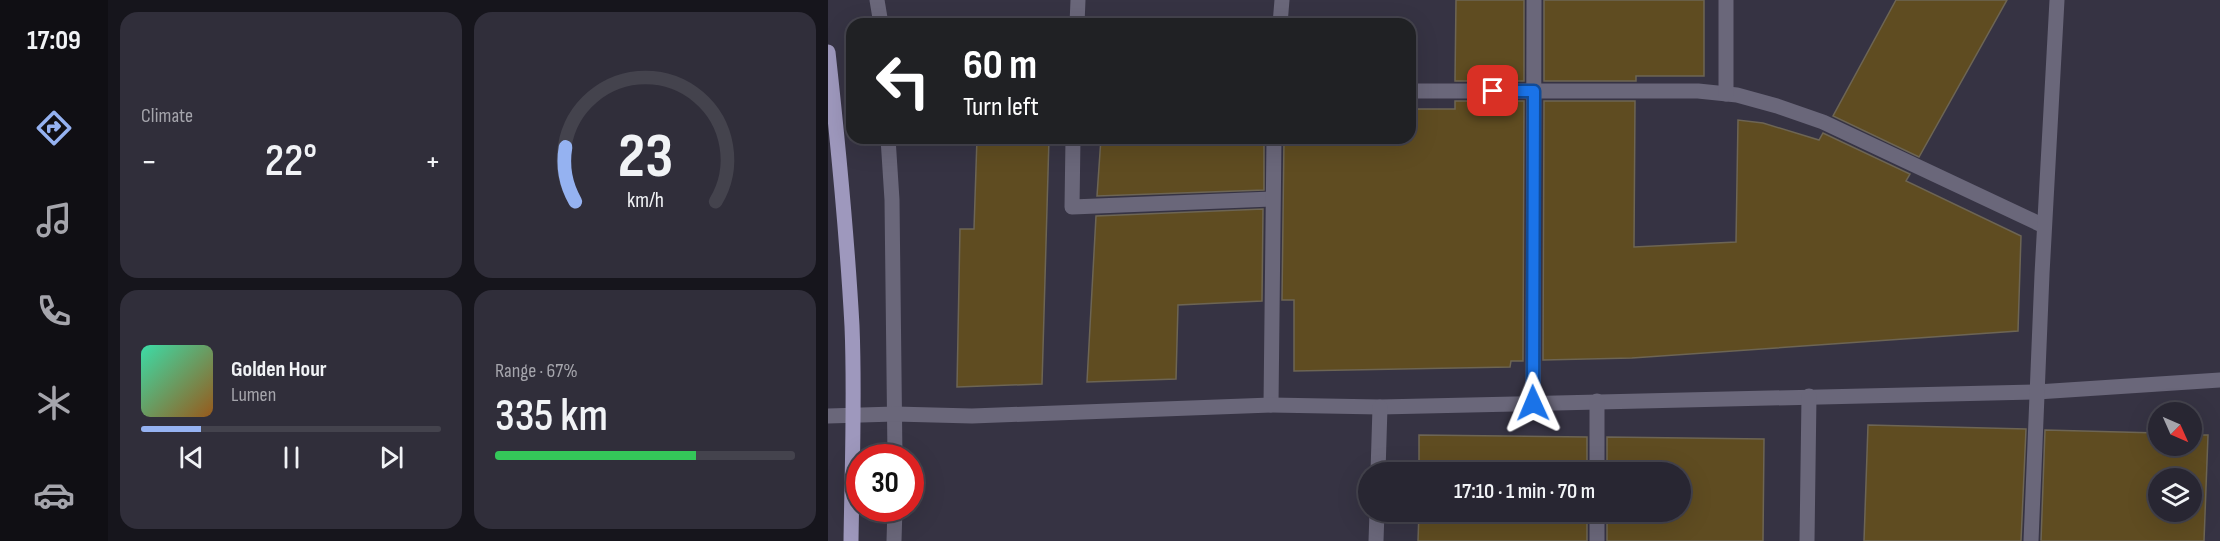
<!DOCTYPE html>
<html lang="en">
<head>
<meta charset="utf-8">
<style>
  :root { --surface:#282632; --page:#302e3a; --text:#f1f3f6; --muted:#a5a5ac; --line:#44434d; --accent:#95b2f1 }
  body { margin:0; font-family:"Sofia Sans Condensed",sans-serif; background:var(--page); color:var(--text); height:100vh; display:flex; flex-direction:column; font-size:22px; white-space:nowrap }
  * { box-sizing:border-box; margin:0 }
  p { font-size:20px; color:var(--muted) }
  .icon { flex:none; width:33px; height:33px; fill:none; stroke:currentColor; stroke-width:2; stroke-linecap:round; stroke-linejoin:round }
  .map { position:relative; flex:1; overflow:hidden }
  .drawer { display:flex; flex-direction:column; gap:12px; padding:12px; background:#16151c; width:720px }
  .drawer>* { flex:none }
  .top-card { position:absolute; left:18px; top:18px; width:570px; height:126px; border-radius:18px; box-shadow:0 6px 24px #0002,0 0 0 2px var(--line); background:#202124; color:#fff; overflow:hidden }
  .needle { width:39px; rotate:135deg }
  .fabs { position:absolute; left:1320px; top:402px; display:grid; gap:12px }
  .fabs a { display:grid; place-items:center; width:54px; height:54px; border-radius:50%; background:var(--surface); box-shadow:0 6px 24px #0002,0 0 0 2px var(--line); font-size:30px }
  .speed { position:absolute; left:18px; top:444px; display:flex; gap:12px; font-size:30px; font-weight:700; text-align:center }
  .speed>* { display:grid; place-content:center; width:78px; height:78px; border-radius:50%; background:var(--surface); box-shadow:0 6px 24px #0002,0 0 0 2px var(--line); line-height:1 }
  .speed .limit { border:9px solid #d22; background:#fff; color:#111 }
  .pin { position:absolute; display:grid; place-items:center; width:51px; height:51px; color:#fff; margin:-26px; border-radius:12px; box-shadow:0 3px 9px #0006 }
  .me { position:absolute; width:66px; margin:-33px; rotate:359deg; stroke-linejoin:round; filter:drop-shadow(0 0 4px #0008) }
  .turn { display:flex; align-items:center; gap:21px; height:126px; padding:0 18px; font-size:27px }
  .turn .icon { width:78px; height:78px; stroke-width:2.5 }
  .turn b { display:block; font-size:42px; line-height:51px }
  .big { font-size:45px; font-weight:600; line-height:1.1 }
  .drawer .card { flex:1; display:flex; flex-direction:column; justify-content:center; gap:9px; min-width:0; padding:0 21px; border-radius:18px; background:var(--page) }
  .drawer .dial { align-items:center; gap:0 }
  .dial svg { height:156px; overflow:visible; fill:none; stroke:var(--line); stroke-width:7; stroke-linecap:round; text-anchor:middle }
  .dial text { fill:var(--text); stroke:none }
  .song { display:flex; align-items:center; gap:18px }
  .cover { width:72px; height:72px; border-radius:9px; background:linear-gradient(135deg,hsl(160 70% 55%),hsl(30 70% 35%)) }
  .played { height:6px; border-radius:3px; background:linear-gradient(90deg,var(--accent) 20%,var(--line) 20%) }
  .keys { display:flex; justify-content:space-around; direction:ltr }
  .heat { display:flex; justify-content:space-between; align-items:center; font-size:33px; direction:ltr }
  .charge { height:9px; border-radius:4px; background:linear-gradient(90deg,#34c759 67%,var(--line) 0) }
  .drawer .tiles { flex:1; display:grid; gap:12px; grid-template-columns:repeat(2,1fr) }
  .trip { position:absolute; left:530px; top:462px; width:333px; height:60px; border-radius:30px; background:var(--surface); box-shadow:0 6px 24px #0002,0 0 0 2px var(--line); font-weight:600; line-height:60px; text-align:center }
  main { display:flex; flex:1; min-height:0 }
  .tabs { display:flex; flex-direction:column; width:108px; justify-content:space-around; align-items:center; background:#100f14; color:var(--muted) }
  .tabs .icon { width:42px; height:42px }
  .tabs .current { color:var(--accent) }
  .tabs b { font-size:27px; color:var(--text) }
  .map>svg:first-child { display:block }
  .building { fill:#5f4c21; stroke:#6d6554; stroke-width:1.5; fill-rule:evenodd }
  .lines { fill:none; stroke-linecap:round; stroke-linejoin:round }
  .minor { stroke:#6a677a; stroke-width:15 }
  .major { stroke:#9e98bd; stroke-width:15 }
  .route-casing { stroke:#114b97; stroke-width:15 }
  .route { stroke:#1a73e8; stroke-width:10 }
</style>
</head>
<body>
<main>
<nav class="tabs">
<b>17:09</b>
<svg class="icon current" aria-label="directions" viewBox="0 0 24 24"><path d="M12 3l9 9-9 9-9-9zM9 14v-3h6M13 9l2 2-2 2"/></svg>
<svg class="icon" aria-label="music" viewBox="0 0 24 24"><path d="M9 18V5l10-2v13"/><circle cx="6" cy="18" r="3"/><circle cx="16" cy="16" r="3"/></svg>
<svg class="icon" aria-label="phone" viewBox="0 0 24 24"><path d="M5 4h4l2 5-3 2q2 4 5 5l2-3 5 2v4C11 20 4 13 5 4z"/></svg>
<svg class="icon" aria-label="climate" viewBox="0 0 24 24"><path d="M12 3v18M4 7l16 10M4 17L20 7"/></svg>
<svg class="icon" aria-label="car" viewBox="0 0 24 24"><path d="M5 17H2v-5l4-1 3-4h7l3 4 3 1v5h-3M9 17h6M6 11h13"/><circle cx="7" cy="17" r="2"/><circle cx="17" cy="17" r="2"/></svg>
</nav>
<section class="drawer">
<div class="tiles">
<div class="card"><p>Climate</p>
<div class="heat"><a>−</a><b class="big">22°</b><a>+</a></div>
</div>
<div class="card dial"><svg viewBox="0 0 100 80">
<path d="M14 69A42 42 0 1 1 86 69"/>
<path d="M14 69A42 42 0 0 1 9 41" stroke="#95b2f1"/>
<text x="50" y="56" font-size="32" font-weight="700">23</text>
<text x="50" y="72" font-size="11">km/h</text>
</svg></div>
<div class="card">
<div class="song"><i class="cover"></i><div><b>Golden Hour</b><p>Lumen</p></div></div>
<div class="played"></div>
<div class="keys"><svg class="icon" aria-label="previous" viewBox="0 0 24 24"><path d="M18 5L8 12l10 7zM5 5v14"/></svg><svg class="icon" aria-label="pause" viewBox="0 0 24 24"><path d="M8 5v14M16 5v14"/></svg><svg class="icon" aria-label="next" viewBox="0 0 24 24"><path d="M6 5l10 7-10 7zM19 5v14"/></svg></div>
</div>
<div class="card"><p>Range · 67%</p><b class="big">335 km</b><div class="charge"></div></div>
</div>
</section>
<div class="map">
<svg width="1392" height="541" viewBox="0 0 1392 541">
  <rect width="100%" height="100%" fill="#363343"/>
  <!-- building -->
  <g class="building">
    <polygon points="628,0 696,0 696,81 627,81"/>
    <polygon points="716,0 876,0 876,76 808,76 808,81 716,81"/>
    <polygon points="1068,0 1179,0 1091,157 1005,116"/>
    <polygon points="627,101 696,101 695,361 683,361 682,367 466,371 466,300 454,300 456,138 582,138 582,109 627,109"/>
    <polygon points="716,101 807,101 806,247 908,242 910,120 935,123 991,140 995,133 1082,174 1078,181 1193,236 1190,331 804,358 715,360"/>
    <polygon points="149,138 221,138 214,384 129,387 132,229 146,229"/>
    <polygon points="273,138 436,138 436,190 269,196"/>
    <polygon points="435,209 434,301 350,305 348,379 259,382 268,216"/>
    <polygon points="1040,425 1198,429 1193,541 1036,541"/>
    <path d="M1217 430 1330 433V446H1364V435H1380L1376 541H1213ZM1330 478H1364V512H1330Z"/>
    <polygon points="591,435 759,437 759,472 591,472"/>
    <polygon points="779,437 936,439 935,541 779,541 779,512 852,512 852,472 779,472"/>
    <polygon points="591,512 759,512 759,541 590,541"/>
  </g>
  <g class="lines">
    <!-- minor -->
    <g class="minor">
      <polyline points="49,0 53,24"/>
      <polyline points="249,24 250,0"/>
      <polyline points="452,24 454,0"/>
      <polyline points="582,91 870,91 909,95 949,106 995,122 1216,226"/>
      <polyline points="898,94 898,0"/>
      <polyline points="60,138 64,200 67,458"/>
      <polyline points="245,138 244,207 444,199"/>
      <polyline points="705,403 706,0"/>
      <polyline points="443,405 446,138"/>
      <polyline points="0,416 67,414 144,416 443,405 552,407 1209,392 1392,380"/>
      <polyline points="550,472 552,407"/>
      <polyline points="769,472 769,401"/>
      <polyline points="66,541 67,508"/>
      <polyline points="548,541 549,512"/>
      <polyline points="769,541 769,512"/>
      <polyline points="979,541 981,396"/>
      <polyline points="1203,541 1214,274 1229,0"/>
    </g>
    <!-- major -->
    <path class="major" d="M0 52C10 143 19 234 24 326 27 397 24 469 23 541"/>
  </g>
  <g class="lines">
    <defs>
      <polyline id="route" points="665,91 706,91 705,403"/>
    </defs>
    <!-- route casing -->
    <use href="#route" class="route-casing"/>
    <!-- route -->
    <use href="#route" class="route"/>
  </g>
</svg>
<div class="fabs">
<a><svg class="needle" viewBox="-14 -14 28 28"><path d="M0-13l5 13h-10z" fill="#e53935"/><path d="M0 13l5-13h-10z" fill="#a5a5ac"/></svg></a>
<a><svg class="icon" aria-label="layers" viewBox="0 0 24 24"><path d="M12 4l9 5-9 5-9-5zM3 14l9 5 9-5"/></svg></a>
</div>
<div class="speed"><div class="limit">30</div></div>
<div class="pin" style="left:665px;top:91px;background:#d93025"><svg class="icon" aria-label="arrive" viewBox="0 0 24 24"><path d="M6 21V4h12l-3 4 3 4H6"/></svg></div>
<svg class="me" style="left:705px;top:403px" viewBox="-20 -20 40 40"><path d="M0-17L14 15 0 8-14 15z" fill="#1a73e8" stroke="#fff" stroke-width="4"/></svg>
<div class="trip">17:10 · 1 min · 70 m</div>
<div class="top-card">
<div class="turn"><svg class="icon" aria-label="left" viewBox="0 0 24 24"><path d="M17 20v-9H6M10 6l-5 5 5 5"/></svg><div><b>60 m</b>Turn left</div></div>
</div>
</div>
</main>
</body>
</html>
